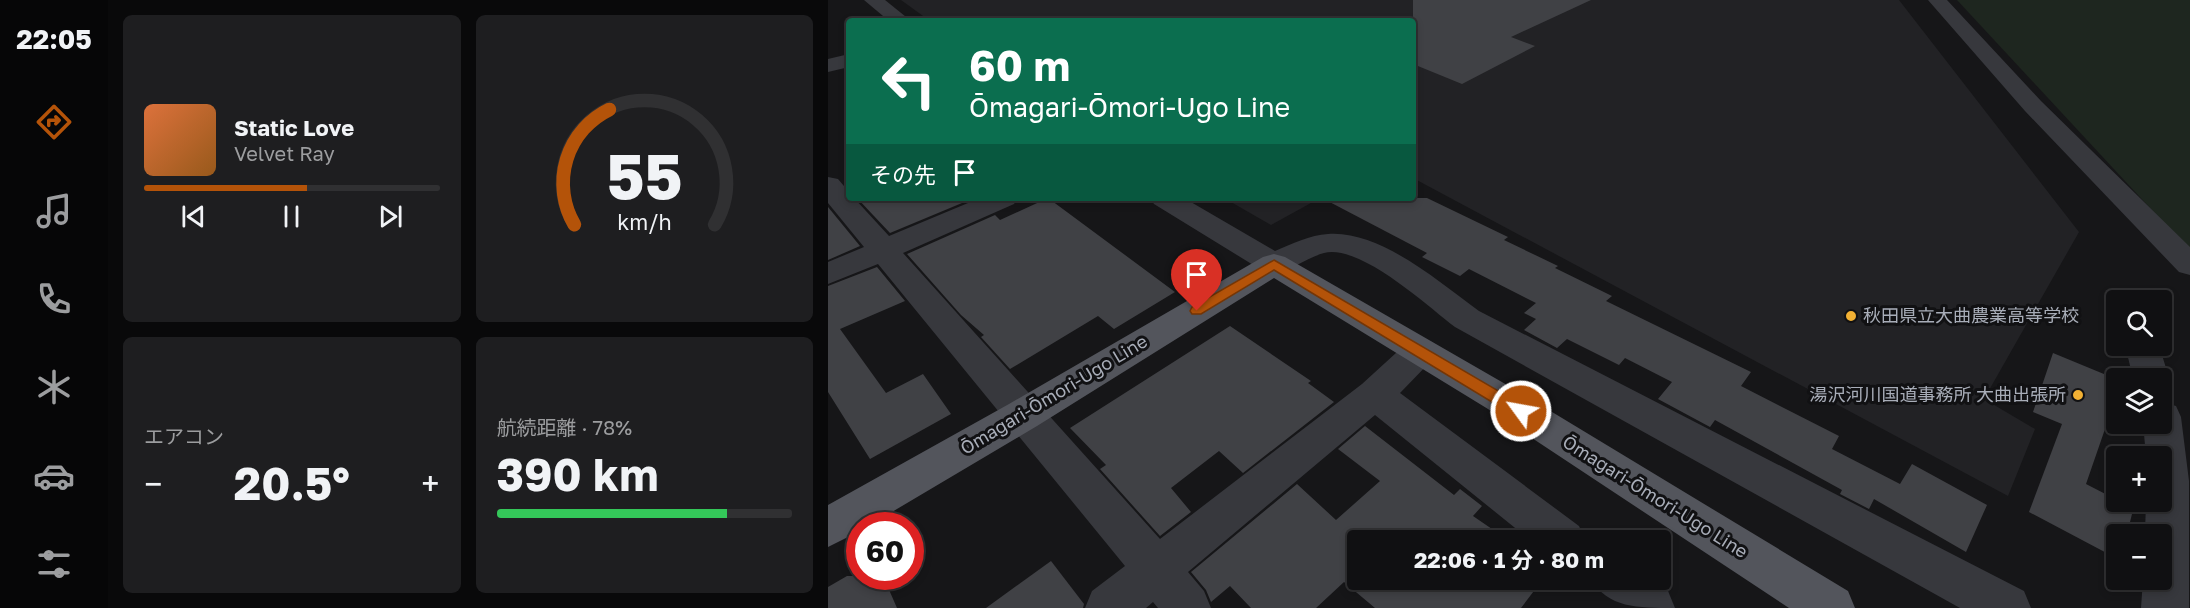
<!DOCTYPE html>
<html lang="ja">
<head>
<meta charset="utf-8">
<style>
  :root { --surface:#101012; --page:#1e1e20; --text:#f1f3f6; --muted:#9c9d9f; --line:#303032; --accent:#b45309 }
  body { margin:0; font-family:"Golos Text","Noto Sans JP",sans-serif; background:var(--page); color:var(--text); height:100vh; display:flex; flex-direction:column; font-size:22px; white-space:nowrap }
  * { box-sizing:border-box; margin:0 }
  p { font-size:20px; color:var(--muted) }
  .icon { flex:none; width:33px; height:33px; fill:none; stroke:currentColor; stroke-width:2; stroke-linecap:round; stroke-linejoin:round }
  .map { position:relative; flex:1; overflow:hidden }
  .panel { display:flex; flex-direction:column; gap:15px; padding:15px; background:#09090a; width:720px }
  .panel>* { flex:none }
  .banner { position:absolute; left:18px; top:18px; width:570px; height:183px; border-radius:6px; box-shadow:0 3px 9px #0003,0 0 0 2px var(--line); background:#0b6e4f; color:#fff; overflow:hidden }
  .buttons { position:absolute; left:1278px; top:290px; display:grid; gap:12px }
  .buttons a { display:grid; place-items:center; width:66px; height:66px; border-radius:6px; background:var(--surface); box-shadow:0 3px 9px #0003,0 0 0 2px var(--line); font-size:30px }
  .speed { position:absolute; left:18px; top:512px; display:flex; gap:12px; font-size:30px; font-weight:700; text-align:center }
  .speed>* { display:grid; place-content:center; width:78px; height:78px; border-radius:50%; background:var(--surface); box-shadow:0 3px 9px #0003,0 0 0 2px var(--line); line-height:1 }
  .speed .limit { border:9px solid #d22; background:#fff; color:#111 }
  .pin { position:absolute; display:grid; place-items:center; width:51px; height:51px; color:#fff; margin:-62px -26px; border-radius:50% 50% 50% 0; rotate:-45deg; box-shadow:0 0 6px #0007 }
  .pin .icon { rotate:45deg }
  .me { position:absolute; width:66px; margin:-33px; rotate:302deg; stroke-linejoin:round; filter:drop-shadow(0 0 4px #0008) }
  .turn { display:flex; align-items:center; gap:21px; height:126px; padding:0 24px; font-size:27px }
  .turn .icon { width:78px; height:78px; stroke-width:2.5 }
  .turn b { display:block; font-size:42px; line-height:51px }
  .then { display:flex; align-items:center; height:57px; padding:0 24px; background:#0003; gap:12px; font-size:22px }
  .big { font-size:45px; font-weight:700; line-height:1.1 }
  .panel .card { flex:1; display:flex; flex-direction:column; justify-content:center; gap:9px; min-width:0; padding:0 21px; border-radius:9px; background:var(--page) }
  .panel .dial { align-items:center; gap:0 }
  .dial svg { height:156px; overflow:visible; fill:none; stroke:var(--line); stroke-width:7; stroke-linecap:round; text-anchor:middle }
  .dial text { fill:var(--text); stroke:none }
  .song { display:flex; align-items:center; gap:18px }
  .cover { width:72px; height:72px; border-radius:9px; background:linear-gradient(135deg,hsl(20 70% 55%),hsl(30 70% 35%)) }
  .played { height:6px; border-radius:3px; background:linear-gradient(90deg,var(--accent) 55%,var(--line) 55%) }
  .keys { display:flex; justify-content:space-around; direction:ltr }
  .heat { display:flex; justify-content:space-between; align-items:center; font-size:33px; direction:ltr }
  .charge { height:9px; border-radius:4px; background:linear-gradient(90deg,#34c759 78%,var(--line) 0) }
  .panel .tiles { flex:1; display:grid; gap:15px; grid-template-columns:repeat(2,1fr) }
  .trip { position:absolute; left:519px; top:530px; width:324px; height:60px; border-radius:6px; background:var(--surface); box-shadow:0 3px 9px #0003,0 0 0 2px var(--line); font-weight:700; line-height:60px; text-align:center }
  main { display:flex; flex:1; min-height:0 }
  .tabs { display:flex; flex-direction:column; width:108px; justify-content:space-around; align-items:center; background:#060607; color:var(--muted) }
  .tabs .icon { width:42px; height:42px }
  .tabs .active { color:var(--accent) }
  .tabs b { font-size:27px; color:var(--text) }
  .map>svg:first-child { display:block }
  .built { fill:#222225 }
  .green { fill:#1e261f }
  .building { fill:#404145 }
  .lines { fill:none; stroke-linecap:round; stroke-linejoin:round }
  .minor { fill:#37383d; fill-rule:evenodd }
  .major { fill:#53555c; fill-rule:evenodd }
  .route { fill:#b45309; stroke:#753606; stroke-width:1.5 }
  .poi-dot { fill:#f2b134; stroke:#111113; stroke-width:2 }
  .labels { text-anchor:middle; stroke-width:6; stroke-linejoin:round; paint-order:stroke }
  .poi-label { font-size:18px; fill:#a8adb8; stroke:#111113; text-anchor:start }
  .street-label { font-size:18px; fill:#a8adb8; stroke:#111113 }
</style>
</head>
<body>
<main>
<nav class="tabs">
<b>22:05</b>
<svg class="icon active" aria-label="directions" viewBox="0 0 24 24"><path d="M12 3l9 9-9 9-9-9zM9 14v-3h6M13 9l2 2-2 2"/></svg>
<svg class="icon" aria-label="music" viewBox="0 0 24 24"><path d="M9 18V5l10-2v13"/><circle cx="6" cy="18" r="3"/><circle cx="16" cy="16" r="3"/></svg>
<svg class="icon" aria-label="phone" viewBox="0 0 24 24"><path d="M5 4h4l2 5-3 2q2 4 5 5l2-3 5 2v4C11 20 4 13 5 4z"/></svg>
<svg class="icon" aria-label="climate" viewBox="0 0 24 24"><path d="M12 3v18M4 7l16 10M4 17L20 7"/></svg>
<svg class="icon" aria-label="car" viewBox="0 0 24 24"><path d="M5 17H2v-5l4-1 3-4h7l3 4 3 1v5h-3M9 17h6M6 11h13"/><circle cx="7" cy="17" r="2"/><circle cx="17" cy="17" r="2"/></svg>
<svg class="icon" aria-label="filters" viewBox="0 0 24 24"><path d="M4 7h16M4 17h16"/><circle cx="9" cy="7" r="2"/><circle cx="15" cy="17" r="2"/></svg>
</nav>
<section class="panel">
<div class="tiles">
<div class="card">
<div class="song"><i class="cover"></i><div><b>Static Love</b><p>Velvet Ray</p></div></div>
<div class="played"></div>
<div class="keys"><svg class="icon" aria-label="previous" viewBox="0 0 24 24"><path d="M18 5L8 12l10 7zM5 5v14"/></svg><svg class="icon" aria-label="pause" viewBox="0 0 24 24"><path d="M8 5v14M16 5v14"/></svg><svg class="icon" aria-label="next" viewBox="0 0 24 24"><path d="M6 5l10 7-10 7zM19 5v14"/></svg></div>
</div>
<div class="card dial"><svg viewBox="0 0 100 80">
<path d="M14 69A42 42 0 1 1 86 69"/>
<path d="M14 69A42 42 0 0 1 32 10" stroke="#b45309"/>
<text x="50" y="56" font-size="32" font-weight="700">55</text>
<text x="50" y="72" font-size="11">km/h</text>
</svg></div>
<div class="card"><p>エアコン</p>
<div class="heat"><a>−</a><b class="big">20.5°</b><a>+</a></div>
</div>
<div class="card"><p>航続距離 · 78%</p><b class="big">390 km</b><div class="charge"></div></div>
</div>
</section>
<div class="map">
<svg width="1362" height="608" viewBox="0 0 1362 608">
  <rect width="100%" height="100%" fill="#161618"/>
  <!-- built -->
  <g class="built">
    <polygon points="73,0 1071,0 1251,232 1156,399 1207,429 1180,496 585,178 585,21 102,21"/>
    <polygon points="396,198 492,198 443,225"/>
  </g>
  <!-- green -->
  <polygon class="green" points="1129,0 1362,0 1362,251 1361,250"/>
  <!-- building -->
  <g class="building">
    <polygon points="585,0 763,0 683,37 707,46 634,84 585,64"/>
    <polygon points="29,198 146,198 62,233"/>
    <polygon points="220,198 347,292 286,329 270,316 182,369 153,337 156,335 133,315 79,254 167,215 172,220"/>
    <polygon points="494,198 599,198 680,237 676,240 730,266 727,268 784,296 778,301 923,372 913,386 1011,436 1004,449 1072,484 1084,464 1159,505 1138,552 1046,499 1041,509 1012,494 1014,490 887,420 882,427 830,399 844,382 797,358 791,365 739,339 729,348 696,330 708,319 696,313 708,303 641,269 632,276 594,257 599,253"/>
    <polygon points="0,207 32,246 0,260"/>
    <polygon points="49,267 77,301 12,329 58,393 95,374 123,414 42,459 0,392 0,286"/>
    <polygon points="402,326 483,381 480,383 506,402 415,473 391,451 343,488 363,512 332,536 272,469 278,465 242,428"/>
    <polygon points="1225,353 1288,379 1288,434 1277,429 1258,484 1293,502 1291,507 1304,514 1299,534 1288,534 1288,558 1201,512 1234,424 1205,412"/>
    <polygon points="537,426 626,495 632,489 654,506 645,516 680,540 530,540 530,579 715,579 693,608 547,608 516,582 488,608 423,608 402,586 383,602 378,590 363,572 469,484 508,520 552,481 510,449"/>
    <polygon points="223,561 256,604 255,608 158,608"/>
    <polygon points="19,576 55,576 69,608 0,608 0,587"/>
  </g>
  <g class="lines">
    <!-- minor -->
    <g class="minor">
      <polygon points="36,0 57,0 83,21 61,21"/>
      <polygon points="1100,0 1119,0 1213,101 1362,247 1362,275 1351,272 1197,111"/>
      <polygon points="21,54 21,67 0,72 0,59"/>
      <polygon points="0,177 10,179 21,192 21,198 26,198 61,236 152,198 190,198 186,204 75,253 332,539 534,384 580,342 592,338 604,342 610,351 604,360 572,393 751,526 757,540 702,540 547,415 360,572 376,591 383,608 330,608 325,602 318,608 257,608 264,591 297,566 50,264 0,284 0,262 36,247 0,203"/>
      <path d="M322 198H356L447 251C464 244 482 235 500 234 552 230 611 282 651 311L1196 591 1203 608H1132L627 327C599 306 533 244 496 253 474 259 458 277 435 271L326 204Z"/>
      <polygon points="1297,345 1331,345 1341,378 1336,388 1334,389 1334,378 1305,378"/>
      <polygon points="1334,402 1348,406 1353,417 1361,481 1361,608 1313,608 1315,579 1334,579 1334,534 1317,534 1318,501 1334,501 1334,456 1318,456 1315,423 1334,423"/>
      <path d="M763 579H823L840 591 847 608C809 608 780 608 763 579Z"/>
    </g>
    <!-- major -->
    <polygon class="major" points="446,254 457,257 686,389 1020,591 1027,608 961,608 660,409 446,278 209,426 42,525 32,525 32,531 0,547 0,505 181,404 435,257"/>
  </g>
  <!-- route -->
  <polygon class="route" points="446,260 698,407 701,411 698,416 693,418 687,416 446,270 373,314 364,314 362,311 364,307"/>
  <!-- markers -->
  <g class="poi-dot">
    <circle cx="1023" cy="316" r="6"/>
    <circle cx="1250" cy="395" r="6"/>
  </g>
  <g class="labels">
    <!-- poi labels -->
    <g class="poi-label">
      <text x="1035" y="322">秋田県立大曲農業高等学校</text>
      <text x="1238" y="401" text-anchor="end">湯沢河川国道事務所 大曲出張所</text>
    </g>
    <!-- street labels -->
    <g class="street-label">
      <text transform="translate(226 395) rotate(-31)" y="6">Ōmagari-Ōmori-Ugo Line</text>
      <text transform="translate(827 497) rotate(32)" y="6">Ōmagari-Ōmori-Ugo Line</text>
    </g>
  </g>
</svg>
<div class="buttons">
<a><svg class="icon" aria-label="search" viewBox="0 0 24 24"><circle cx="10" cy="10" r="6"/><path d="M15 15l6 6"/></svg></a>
<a><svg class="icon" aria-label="layers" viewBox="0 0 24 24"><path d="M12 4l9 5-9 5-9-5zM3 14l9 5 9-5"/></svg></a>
<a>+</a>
<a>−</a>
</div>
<div class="speed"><div class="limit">60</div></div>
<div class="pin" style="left:369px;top:311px;background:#d93025"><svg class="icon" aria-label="arrive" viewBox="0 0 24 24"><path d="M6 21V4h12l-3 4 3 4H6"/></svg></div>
<svg class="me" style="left:693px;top:411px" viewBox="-20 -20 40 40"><circle r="17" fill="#b45309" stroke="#fff" stroke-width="3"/><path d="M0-11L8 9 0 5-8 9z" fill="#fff"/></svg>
<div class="trip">22:06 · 1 分 · 80 m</div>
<div class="banner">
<div class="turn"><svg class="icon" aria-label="left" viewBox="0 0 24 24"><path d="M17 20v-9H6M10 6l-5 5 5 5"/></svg><div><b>60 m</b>Ōmagari-Ōmori-Ugo Line</div></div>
<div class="then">その先<svg class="icon" aria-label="arrive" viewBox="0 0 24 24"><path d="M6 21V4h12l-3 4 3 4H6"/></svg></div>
</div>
</div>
</main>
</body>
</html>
